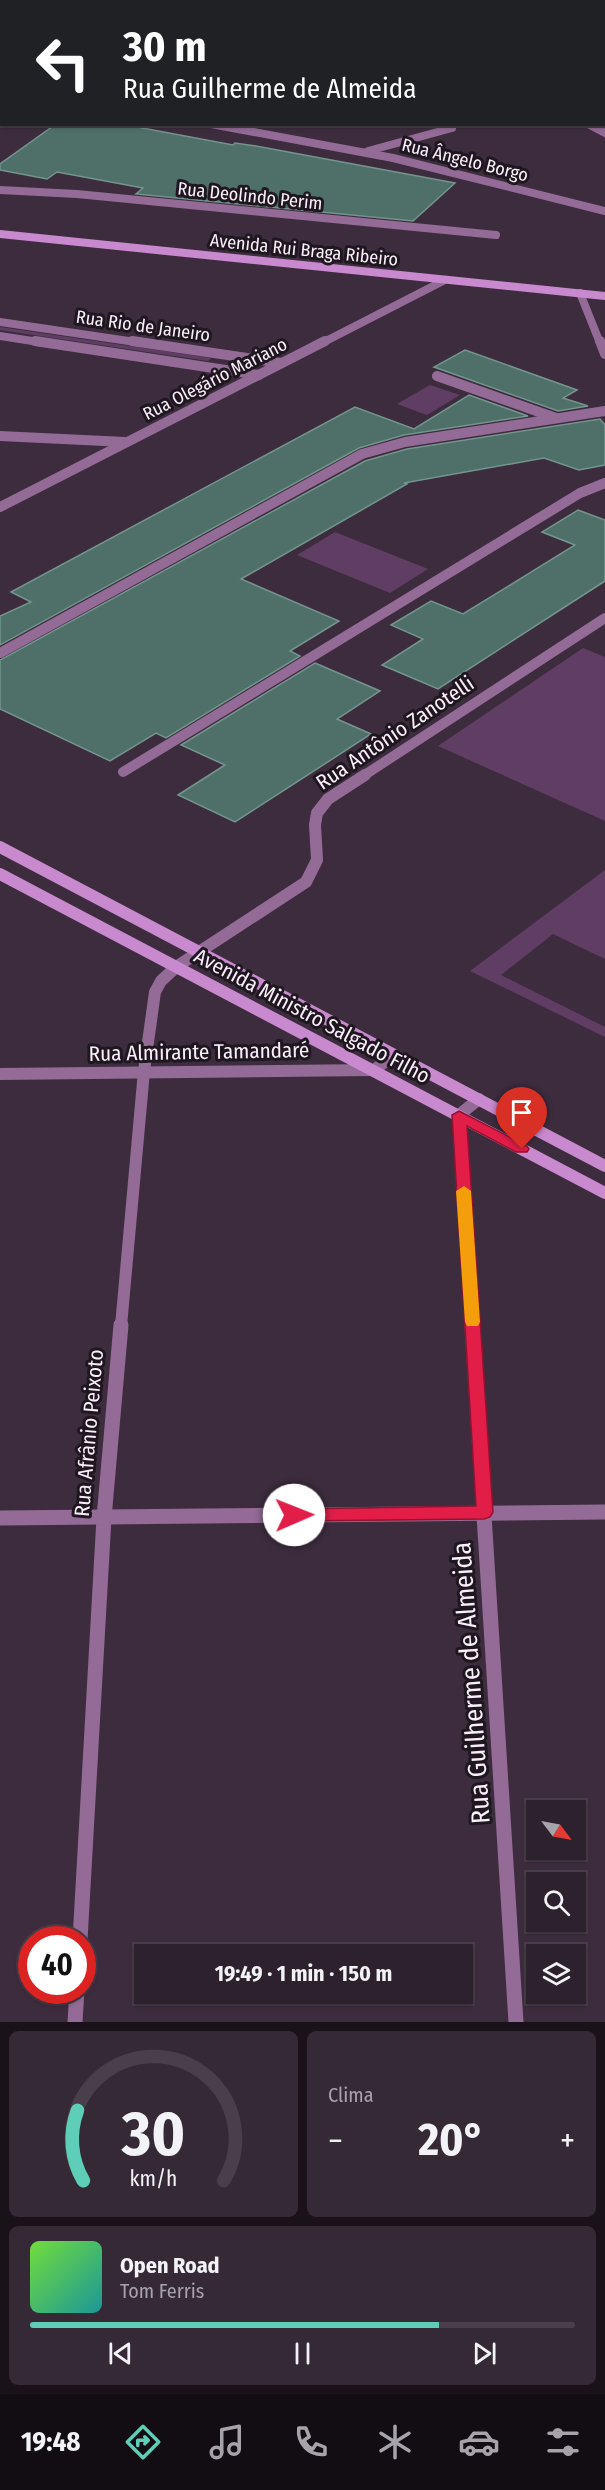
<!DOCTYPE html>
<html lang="pt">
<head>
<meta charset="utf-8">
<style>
  :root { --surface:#2e212e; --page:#362936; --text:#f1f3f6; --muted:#a7a3aa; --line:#493e4a; --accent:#5eceb8 }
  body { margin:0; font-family:"Fira Sans Condensed",sans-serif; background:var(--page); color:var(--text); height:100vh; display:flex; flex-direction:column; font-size:22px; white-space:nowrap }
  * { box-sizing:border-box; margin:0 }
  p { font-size:20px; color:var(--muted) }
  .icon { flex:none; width:33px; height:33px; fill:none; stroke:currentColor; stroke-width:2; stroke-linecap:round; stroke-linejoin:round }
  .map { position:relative; height:2022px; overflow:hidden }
  .drawer { display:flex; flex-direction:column; gap:9px; padding:9px; background:#191219; flex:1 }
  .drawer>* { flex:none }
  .guide { position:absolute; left:0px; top:0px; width:606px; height:126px; box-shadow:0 2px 4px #0004,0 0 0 2px var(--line); background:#202124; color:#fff; overflow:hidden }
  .needle { width:39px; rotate:122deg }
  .fabs { position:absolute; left:526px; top:1800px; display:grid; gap:12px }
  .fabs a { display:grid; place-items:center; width:60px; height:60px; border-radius:0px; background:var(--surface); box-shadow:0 2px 4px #0004,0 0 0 2px var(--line); font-size:30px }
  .speed { position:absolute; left:18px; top:1926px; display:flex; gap:12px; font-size:30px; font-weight:700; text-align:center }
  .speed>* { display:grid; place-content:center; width:78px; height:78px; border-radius:50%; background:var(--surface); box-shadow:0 2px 4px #0004,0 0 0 2px var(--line); line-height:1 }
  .speed .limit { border:9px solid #d22; background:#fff; color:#111 }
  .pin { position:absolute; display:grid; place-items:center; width:51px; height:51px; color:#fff; margin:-62px -26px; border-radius:50% 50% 50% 0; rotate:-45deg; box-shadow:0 0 6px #0007 }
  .pin .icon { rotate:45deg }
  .me { position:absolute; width:66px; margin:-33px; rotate:89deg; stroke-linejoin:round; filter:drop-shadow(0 0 4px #0008) }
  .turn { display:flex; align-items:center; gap:21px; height:126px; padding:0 24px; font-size:27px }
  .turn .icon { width:78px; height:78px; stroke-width:2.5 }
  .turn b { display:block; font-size:42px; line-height:51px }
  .big { font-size:45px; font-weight:700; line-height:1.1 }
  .drawer .tile { flex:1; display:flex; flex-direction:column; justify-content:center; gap:9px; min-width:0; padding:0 21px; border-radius:9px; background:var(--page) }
  .drawer .dial { align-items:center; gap:0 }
  .dial svg { height:156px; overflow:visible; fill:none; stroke:var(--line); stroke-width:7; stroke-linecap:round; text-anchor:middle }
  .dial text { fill:var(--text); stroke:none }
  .song { display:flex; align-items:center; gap:18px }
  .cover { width:72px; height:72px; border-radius:9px; background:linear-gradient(135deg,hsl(100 70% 55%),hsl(180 70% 35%)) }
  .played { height:6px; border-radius:3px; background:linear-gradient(90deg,var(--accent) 75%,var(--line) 75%) }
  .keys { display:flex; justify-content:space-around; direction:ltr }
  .heat { display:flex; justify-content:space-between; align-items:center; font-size:33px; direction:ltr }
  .drawer .tiles { flex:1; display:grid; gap:9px; grid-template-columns:1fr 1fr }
  .tile:last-child { grid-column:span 2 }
  .trip { position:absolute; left:134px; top:1944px; width:339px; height:60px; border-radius:0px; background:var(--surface); box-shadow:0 2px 4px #0004,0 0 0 2px var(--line); font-weight:700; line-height:60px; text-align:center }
  .tab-bar { display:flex; height:96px; justify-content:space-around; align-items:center; background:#120d12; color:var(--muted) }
  .tab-bar .icon { width:42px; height:42px }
  .tab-bar .selected { color:var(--accent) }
  .tab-bar b { font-size:27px; color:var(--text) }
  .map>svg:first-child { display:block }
  .green { fill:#603e63 }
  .building { fill:#4f7068; stroke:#73958d; stroke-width:1.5 }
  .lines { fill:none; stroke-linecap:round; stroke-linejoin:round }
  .service { stroke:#936b96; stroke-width:8 }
  .minor-far3 { stroke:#936b96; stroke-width:8 }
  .minor-far2 { stroke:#936b96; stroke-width:10 }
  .minor-far1 { stroke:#936b96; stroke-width:12 }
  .minor { stroke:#936b96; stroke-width:15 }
  .tertiary { stroke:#936b96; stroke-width:15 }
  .secondary-far1 { stroke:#c989ce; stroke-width:8 }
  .secondary { stroke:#c989ce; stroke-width:12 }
  .route { fill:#e11d48; stroke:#92132f; stroke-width:1.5 }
  .slow { fill:#f59e0b }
  .labels { text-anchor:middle; stroke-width:6; stroke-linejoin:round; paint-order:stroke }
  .far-street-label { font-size:18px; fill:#faeefa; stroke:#1f1720 }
  .street-label { font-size:21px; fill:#faeefa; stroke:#1f1720 }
  .near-street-label { font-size:26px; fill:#faeefa; stroke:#1f1720 }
</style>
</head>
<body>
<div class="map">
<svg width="605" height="2022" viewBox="0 0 605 2022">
  <rect width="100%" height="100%" fill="#3d2c3e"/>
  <!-- green -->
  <g class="green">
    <polygon points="0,327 211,358 208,361 0,330"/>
    <polygon points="430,385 460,395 427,415 397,404"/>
    <polygon points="335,532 428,569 390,593 297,555"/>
    <polygon points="583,648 605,657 605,821 438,746"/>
    <polygon points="605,870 605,959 553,934 501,975 605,1027 605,1037 470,971"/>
  </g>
  <!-- building -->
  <g class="building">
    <polygon points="56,124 121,124 233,145 235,143 256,146 455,183 413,221 136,194 143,188 57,172 47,179 0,170 0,164"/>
    <polygon points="465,350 577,390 563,398 588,406 558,411 434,367"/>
    <polygon points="469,395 528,416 404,435 359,448 0,645 0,616 31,602 11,592 355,407 414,429"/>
    <polygon points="600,419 605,425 605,465 579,470 544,458 404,483 407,484 241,579 339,621 290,651 300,656 166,738 156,733 110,761 0,709 0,660 365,461 407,449"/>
    <polygon points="578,510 605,520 605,581 438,689 382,665 423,639 391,625 431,601 463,614 575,545 542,532"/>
    <polygon points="315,663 380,691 337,719 371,734 235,822 178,795 225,765 181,745"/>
  </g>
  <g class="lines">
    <!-- service -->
    <polyline class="service" points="0,190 77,194 496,235"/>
    <!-- minor-far3 -->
    <g class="minor-far3">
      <polyline points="154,0 156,2"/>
      <polyline points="499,0 502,2"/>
      <polyline points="390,2 397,0"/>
      <polyline points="211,124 393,158 605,211"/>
      <polyline points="588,124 605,133"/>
      <polyline points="368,151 452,128"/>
      <polyline points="580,293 600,343"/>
      <polyline points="0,322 142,343"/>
      <polyline points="0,336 45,343"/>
      <polyline points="322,343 445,280"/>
    </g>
    <!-- minor-far2 -->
    <g class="minor-far2">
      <polyline points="35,341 259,375"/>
      <polyline points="132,341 281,363"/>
      <polyline points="600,341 605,354"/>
      <polyline points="437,376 556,418"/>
      <polyline points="0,436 125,442"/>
      <polyline points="0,507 325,341"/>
      <polyline points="0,653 362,454 405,442 605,411"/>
      <polyline points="123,772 580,493 605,483"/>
      <polyline points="363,776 605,618"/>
    </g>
    <!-- minor-far1 -->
    <g class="minor-far1">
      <polyline points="0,1074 374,1070 394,1055"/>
      <polyline points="121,1326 144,1071 155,992 161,981 176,967 306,882 317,860 315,825 317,813 328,799 365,775"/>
      <polyline points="472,1326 459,1115 479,1099"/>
    </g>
    <!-- minor -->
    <g class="minor">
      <polyline points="472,1325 516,2022"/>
      <polyline points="80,1940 104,1518 121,1325"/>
      <polyline points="75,2022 77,1990"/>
    </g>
    <!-- tertiary -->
    <polyline class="tertiary" points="0,1518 605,1512"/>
    <!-- secondary-far1 -->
    <polyline class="secondary-far1" points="0,234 605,296"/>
    <!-- secondary -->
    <g class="secondary">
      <polyline points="0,847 605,1166"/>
      <polyline points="0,874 605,1193"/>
    </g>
  </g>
  <!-- route -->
  <polygon class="route" points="459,1111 527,1146 529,1149 527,1152 516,1152 467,1126 493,1512 490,1517 484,1519 294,1521 288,1519 286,1515 288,1511 294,1509 476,1506 452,1115"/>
  <!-- slow -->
  <polygon class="slow" points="464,1186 471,1191 480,1322 478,1326 467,1326 465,1322 456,1191"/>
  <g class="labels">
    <!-- far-street labels -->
    <g class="far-street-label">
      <text transform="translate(465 160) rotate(14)" y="6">Rua Ângelo Borgo</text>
      <text transform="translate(250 196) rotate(6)" y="6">Rua Deolindo Perim</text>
      <text transform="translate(304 250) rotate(6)" y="6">Avenida Rui Braga Ribeiro</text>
      <text transform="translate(143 326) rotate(8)" y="6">Rua Rio de Janeiro</text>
      <text transform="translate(215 379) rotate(-27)" y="6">Rua Olegário Mariano</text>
    </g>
    <!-- street labels -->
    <g class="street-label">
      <text transform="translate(395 733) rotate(-34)" y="7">Rua Antônio Zanotelli</text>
      <text transform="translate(312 1016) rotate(28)" y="7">Avenida Ministro Salgado Filho</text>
      <text transform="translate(199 1052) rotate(-1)" y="7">Rua Almirante Tamandaré</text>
      <text transform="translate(89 1433) rotate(-85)" y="7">Rua Afrânio Peixoto</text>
    </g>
    <!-- near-street labels -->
    <g class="near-street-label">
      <text transform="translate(471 1683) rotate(-94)" y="9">Rua Guilherme de Almeida</text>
    </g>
  </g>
</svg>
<div class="fabs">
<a><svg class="needle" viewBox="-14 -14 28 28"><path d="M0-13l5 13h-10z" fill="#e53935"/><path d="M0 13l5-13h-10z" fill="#a7a3aa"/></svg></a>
<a><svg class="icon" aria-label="search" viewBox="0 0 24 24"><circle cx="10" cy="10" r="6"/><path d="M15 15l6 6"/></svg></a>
<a><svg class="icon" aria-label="layers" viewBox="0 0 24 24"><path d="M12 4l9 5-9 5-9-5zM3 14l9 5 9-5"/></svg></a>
</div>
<div class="speed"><div class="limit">40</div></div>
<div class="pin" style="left:522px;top:1149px;background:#d93025"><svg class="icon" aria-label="arrive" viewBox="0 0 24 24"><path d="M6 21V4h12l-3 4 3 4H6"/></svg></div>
<svg class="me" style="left:294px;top:1515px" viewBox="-20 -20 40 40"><circle r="19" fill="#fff"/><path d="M0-13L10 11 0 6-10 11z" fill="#e11d48"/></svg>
<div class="trip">19:49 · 1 min · 150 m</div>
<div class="guide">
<div class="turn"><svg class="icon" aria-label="left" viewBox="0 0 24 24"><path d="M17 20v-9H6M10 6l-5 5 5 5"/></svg><div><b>30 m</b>Rua Guilherme de Almeida</div></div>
</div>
</div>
<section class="drawer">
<div class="tiles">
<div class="tile dial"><svg viewBox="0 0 100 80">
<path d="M14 69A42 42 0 1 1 86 69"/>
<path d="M14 69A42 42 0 0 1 11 33" stroke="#5eceb8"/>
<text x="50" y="56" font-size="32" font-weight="700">30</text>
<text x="50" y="72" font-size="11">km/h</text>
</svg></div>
<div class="tile"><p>Clima</p>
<div class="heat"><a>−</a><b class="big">20°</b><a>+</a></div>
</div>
<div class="tile">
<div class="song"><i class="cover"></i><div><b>Open Road</b><p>Tom Ferris</p></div></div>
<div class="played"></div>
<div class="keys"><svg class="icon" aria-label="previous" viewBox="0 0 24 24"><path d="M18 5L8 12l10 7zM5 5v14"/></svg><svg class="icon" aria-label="pause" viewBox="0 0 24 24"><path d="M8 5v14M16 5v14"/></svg><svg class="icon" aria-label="next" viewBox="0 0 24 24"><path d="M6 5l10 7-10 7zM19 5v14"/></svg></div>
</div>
</div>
</section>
<nav class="tab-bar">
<b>19:48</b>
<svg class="icon selected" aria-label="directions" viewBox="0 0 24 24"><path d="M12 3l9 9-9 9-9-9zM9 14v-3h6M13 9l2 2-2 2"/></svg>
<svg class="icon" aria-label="music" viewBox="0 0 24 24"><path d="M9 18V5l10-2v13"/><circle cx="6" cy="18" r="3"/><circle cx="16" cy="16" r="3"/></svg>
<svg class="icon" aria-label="phone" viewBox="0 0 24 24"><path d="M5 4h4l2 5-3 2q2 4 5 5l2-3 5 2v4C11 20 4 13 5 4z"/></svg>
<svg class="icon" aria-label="climate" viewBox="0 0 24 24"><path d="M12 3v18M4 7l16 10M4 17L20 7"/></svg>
<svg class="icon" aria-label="car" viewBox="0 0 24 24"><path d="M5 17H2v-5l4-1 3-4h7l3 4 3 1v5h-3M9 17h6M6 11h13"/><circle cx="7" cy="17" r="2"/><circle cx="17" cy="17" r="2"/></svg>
<svg class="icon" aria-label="filters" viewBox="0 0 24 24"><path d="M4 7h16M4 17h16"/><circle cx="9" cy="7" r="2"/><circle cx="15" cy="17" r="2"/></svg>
</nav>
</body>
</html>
